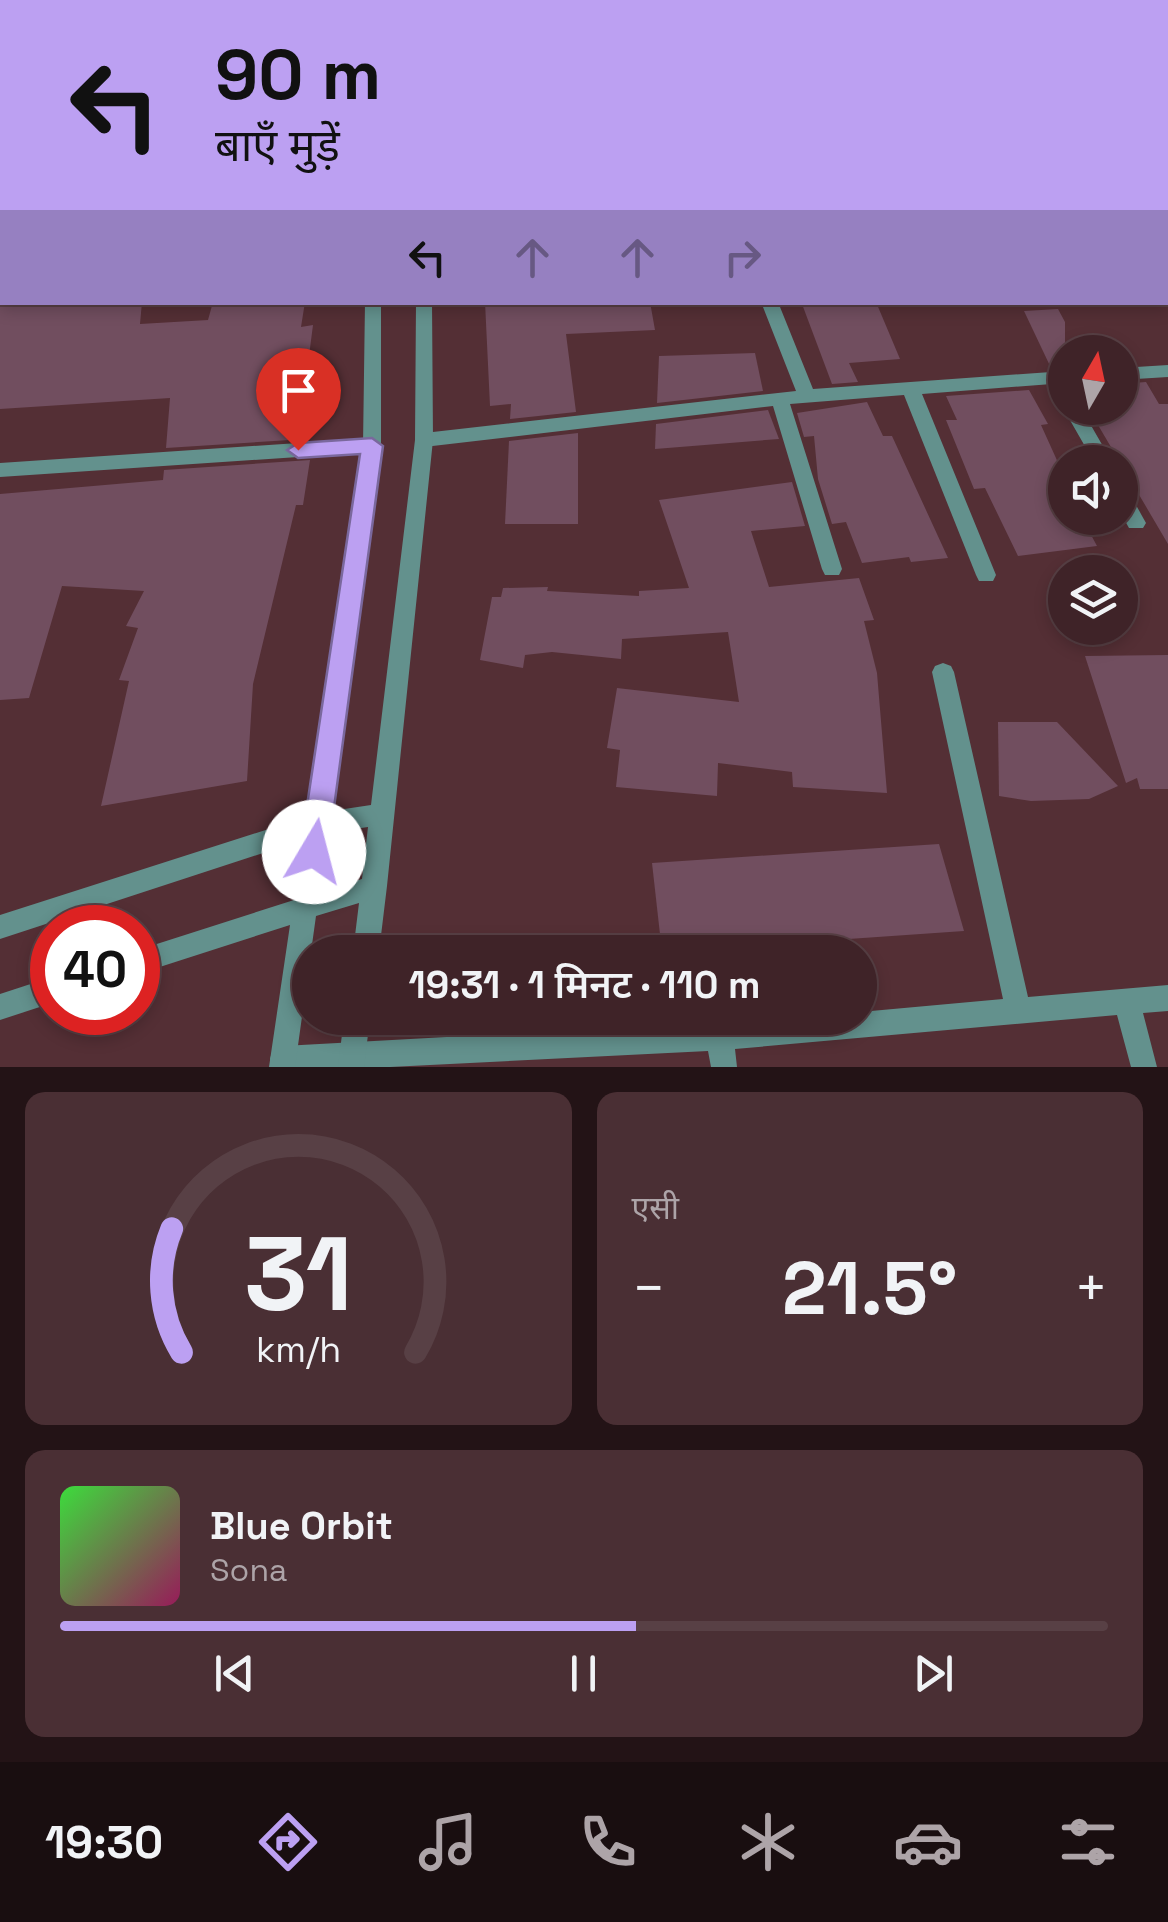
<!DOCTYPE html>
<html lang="hi">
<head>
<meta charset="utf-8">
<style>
  :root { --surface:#3f2328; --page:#4a2f34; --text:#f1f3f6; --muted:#ada4a8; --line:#584045; --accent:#bca0f2 }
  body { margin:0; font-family:"Space Grotesk","Noto Sans Devanagari",sans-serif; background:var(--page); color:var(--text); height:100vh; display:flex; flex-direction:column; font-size:38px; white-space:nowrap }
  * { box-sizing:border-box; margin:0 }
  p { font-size:32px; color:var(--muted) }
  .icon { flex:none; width:55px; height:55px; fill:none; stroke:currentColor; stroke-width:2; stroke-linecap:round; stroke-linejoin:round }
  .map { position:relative; height:1067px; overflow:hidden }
  .panel { display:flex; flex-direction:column; gap:25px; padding:25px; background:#231316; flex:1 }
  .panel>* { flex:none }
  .top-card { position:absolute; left:0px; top:0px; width:1170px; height:305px; box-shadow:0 5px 15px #0003,0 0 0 2px var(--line); background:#bca0f2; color:#111; overflow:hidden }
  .needle { width:65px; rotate:9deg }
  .buttons { position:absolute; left:1048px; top:335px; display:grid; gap:20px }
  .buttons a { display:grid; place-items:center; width:90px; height:90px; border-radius:50%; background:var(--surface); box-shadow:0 5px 15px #0003,0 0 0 2px var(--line); font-size:50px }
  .speed { position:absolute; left:30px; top:905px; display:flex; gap:20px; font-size:50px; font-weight:700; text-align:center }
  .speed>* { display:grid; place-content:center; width:130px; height:130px; border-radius:50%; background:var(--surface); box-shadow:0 5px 15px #0003,0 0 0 2px var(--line); line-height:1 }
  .speed .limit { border:15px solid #d22; background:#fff; color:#111 }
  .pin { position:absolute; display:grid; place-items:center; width:85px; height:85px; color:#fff; margin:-102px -42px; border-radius:50% 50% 50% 0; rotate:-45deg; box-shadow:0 0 10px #0007 }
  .pin .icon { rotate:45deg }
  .me { position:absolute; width:110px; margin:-55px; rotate:8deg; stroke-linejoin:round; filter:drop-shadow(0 0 8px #0008) }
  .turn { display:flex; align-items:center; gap:35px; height:210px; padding:0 50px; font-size:45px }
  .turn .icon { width:130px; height:130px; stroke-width:2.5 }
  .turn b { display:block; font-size:70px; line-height:85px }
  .lanes { display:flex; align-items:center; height:95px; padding:0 50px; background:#0003; justify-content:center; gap:50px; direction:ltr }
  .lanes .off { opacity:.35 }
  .big { font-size:75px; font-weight:600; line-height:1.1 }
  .panel .card { flex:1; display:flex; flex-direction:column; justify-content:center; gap:15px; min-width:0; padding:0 35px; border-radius:20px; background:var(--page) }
  .panel .dial { align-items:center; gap:0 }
  .dial svg { height:260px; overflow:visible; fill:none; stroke:var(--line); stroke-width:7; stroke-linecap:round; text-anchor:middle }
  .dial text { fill:var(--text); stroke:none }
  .song { display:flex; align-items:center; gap:30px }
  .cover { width:120px; height:120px; border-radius:15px; background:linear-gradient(135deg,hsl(120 70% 55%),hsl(330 70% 35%)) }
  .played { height:10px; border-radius:5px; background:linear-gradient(90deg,var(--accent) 55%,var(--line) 55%) }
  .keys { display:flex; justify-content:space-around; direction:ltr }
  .heat { display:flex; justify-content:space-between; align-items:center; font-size:55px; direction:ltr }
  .panel .tiles { flex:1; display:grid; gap:25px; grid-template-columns:1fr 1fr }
  .card:last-child { grid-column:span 2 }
  .trip { position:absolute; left:292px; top:935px; width:585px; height:100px; border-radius:50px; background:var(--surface); box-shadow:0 5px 15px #0003,0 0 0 2px var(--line); font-weight:600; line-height:100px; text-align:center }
  .tab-bar { display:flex; height:160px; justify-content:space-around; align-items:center; background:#190e10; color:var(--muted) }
  .tab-bar .icon { width:70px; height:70px }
  .tab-bar .active { color:var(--accent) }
  .tab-bar b { font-size:45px; color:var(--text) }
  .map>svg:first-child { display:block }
  .built { fill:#62363e }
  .building { fill:#714e5f }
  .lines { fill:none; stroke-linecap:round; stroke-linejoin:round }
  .minor { fill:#63918d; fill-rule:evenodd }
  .tertiary { fill:#63918d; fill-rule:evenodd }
  .secondary { fill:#75c1bb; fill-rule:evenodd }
  .route { fill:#bca0f2; stroke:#7a689d; stroke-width:2.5 }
</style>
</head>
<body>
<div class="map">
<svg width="1168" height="1067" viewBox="0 0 1168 1067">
  <rect width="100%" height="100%" fill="#542f35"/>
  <!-- built -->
  <polygon class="built" points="0,0 1168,0 1168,26 1168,2 2,2 0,104"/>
  <!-- building -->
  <g class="building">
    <polygon points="0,302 142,302 140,324 208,320 213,302 305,302 301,327 313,325 305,387 306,439 166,448 170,398 0,409"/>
    <polygon points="485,302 650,302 655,330 566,334 576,412 510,419 511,404 490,406"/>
    <polygon points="876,302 900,359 849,363 858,382 832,384 802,304"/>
    <polygon points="1058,309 1065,322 1065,367 1051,368 1024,311"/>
    <polygon points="755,353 763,391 657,403 659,356"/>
    <polygon points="1146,382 1159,404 1168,404 1168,544 1088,408 1120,408 1120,384"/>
    <polygon points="1029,390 1048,424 1041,425 1065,478 1065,518 1082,518 1097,546 1018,556 985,488 974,489 946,420 957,420 946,396"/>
    <polygon points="867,402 883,436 892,436 948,558 911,562 909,557 862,563 846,522 832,524 818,479 814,436 804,437 797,413"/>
    <polygon points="768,410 779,439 655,449 656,424"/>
    <polygon points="578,433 578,524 505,524 509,441"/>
    <polygon points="310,460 303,505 296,505 253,684 247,781 101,806 129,681 119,680 138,628 126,626 144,591 62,586 29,698 0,700 0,494 163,480 164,470"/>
    <polygon points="792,482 805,526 751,531 769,587 859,578 874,620 864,621 877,673 887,793 793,787 792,772 718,763 717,796 616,787 620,750 607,748 617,688 739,702 728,632 622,639 621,659 552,652 525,655 523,668 480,660 492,597 501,597 503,588 548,587 547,591 639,596 639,591 689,588 659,500"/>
    <polygon points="1168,655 1168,789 1140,789 1137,778 1126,783 1085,656"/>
    <polygon points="998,722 1057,722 1118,786 1089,799 1031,801 999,796"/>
    <polygon points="939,844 964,931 662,952 652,863"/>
  </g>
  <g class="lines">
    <!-- minor -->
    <g class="minor">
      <polygon points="714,0 728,0 729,2 716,2"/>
      <polygon points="822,0 836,0 838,2 824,2"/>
      <polygon points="1028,0 1042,0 1044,2 1030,2"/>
      <polygon points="1153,0 1167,0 1168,3 1155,2"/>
      <polygon points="761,302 778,302 813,389 1065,371 1065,383 922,394 996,575 993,581 979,581 976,575 904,395 790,404 842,569 839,575 825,575 822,569 773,406 424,447 415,440 424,433 796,391"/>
      <polygon points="1168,365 1168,377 1120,380 1120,368"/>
      <polygon points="1065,404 1065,408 1081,408 1112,462 1094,462 1063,408"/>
      <polygon points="372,438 381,445 372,452 0,477 0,463"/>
      <polygon points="1120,487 1127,489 1146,523 1143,528 1129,528 1120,512"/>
      <polygon points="943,663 951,666 954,672 1028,997 1168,985 1168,1011 1143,1013 1157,1067 1131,1067 1117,1015 735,1049 737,1067 711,1067 708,1051 390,1067 273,1067 270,1059 273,1049 283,1046 792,1018 860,1018 860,1012 1003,999 932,672 935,666"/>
    </g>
    <!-- tertiary -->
    <g class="tertiary">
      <path d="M365 302H381V445L331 811 371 805 415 440 416 302H432L433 440 387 886 379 952H353L359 903 316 916 295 1067H269L290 925 138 974V950L294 900 303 840 0 939V915L306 817 363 445ZM368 827 362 879 320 892 328 833Z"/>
      <polygon points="52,977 52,1003 0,1020 0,994"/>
      <polygon points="344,1018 370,1018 364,1067 338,1067"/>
    </g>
    <!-- secondary -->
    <g class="secondary">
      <rect x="0" y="97" width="2" height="8"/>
      <rect x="0" y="119" width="2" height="8"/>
    </g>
  </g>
  <!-- route -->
  <polygon class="route" points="372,438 383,446 328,852 324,860 314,864 304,860 300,852 360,454 298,458 287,450 298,443"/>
</svg>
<div class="buttons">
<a><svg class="needle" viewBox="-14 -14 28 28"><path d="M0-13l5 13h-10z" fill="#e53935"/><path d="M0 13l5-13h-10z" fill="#ada4a8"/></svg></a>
<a><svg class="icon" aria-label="sound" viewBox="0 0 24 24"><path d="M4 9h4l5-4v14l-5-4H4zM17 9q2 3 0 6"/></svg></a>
<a><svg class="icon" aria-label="layers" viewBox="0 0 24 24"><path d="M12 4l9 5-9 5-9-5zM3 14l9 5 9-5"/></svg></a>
</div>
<div class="speed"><div class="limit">40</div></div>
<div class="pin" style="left:298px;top:450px;background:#d93025"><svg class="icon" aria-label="arrive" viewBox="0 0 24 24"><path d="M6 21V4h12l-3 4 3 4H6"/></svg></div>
<svg class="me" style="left:314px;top:852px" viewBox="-20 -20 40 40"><circle r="19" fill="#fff"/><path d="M0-13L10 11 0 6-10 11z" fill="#bca0f2"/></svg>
<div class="trip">19:31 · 1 मिनट · 110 m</div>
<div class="top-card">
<div class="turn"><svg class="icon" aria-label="left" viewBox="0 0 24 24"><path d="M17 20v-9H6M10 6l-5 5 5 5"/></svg><div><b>90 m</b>बाएँ मुड़ें</div></div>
<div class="lanes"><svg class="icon" aria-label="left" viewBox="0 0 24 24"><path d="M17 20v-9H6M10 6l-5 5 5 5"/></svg><svg class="icon off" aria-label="ahead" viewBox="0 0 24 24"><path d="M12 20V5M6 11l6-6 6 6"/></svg><svg class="icon off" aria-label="ahead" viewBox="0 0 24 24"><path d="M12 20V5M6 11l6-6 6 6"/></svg><svg class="icon off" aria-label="right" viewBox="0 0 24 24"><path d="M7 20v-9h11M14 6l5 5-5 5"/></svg></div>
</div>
</div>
<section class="panel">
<div class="tiles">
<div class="card dial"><svg viewBox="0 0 100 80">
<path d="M14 69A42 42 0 1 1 86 69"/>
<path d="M14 69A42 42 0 0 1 11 31" stroke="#bca0f2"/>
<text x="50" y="56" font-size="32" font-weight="700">31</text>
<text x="50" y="72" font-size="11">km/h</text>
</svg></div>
<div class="card"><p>एसी</p>
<div class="heat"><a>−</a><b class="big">21.5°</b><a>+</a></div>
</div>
<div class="card">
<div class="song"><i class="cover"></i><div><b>Blue Orbit</b><p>Sona</p></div></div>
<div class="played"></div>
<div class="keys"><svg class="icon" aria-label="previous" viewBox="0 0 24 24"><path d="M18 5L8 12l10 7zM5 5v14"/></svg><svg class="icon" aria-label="pause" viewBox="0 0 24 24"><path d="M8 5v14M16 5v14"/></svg><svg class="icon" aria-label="next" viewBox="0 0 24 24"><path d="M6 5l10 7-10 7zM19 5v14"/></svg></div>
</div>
</div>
</section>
<nav class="tab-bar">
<b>19:30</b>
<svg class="icon active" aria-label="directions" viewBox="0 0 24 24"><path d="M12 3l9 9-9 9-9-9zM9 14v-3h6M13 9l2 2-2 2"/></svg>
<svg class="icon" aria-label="music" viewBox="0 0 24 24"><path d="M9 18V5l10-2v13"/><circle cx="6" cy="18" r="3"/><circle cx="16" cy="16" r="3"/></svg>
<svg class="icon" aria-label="phone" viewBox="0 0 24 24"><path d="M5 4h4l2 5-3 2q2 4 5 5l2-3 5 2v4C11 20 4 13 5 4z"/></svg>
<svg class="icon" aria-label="climate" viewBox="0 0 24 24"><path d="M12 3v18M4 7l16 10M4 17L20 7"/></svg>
<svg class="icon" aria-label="car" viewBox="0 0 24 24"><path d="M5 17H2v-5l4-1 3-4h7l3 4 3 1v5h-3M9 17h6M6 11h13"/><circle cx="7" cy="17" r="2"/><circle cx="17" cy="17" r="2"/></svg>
<svg class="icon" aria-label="filters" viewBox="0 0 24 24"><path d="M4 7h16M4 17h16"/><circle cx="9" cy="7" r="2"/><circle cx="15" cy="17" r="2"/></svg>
</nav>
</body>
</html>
